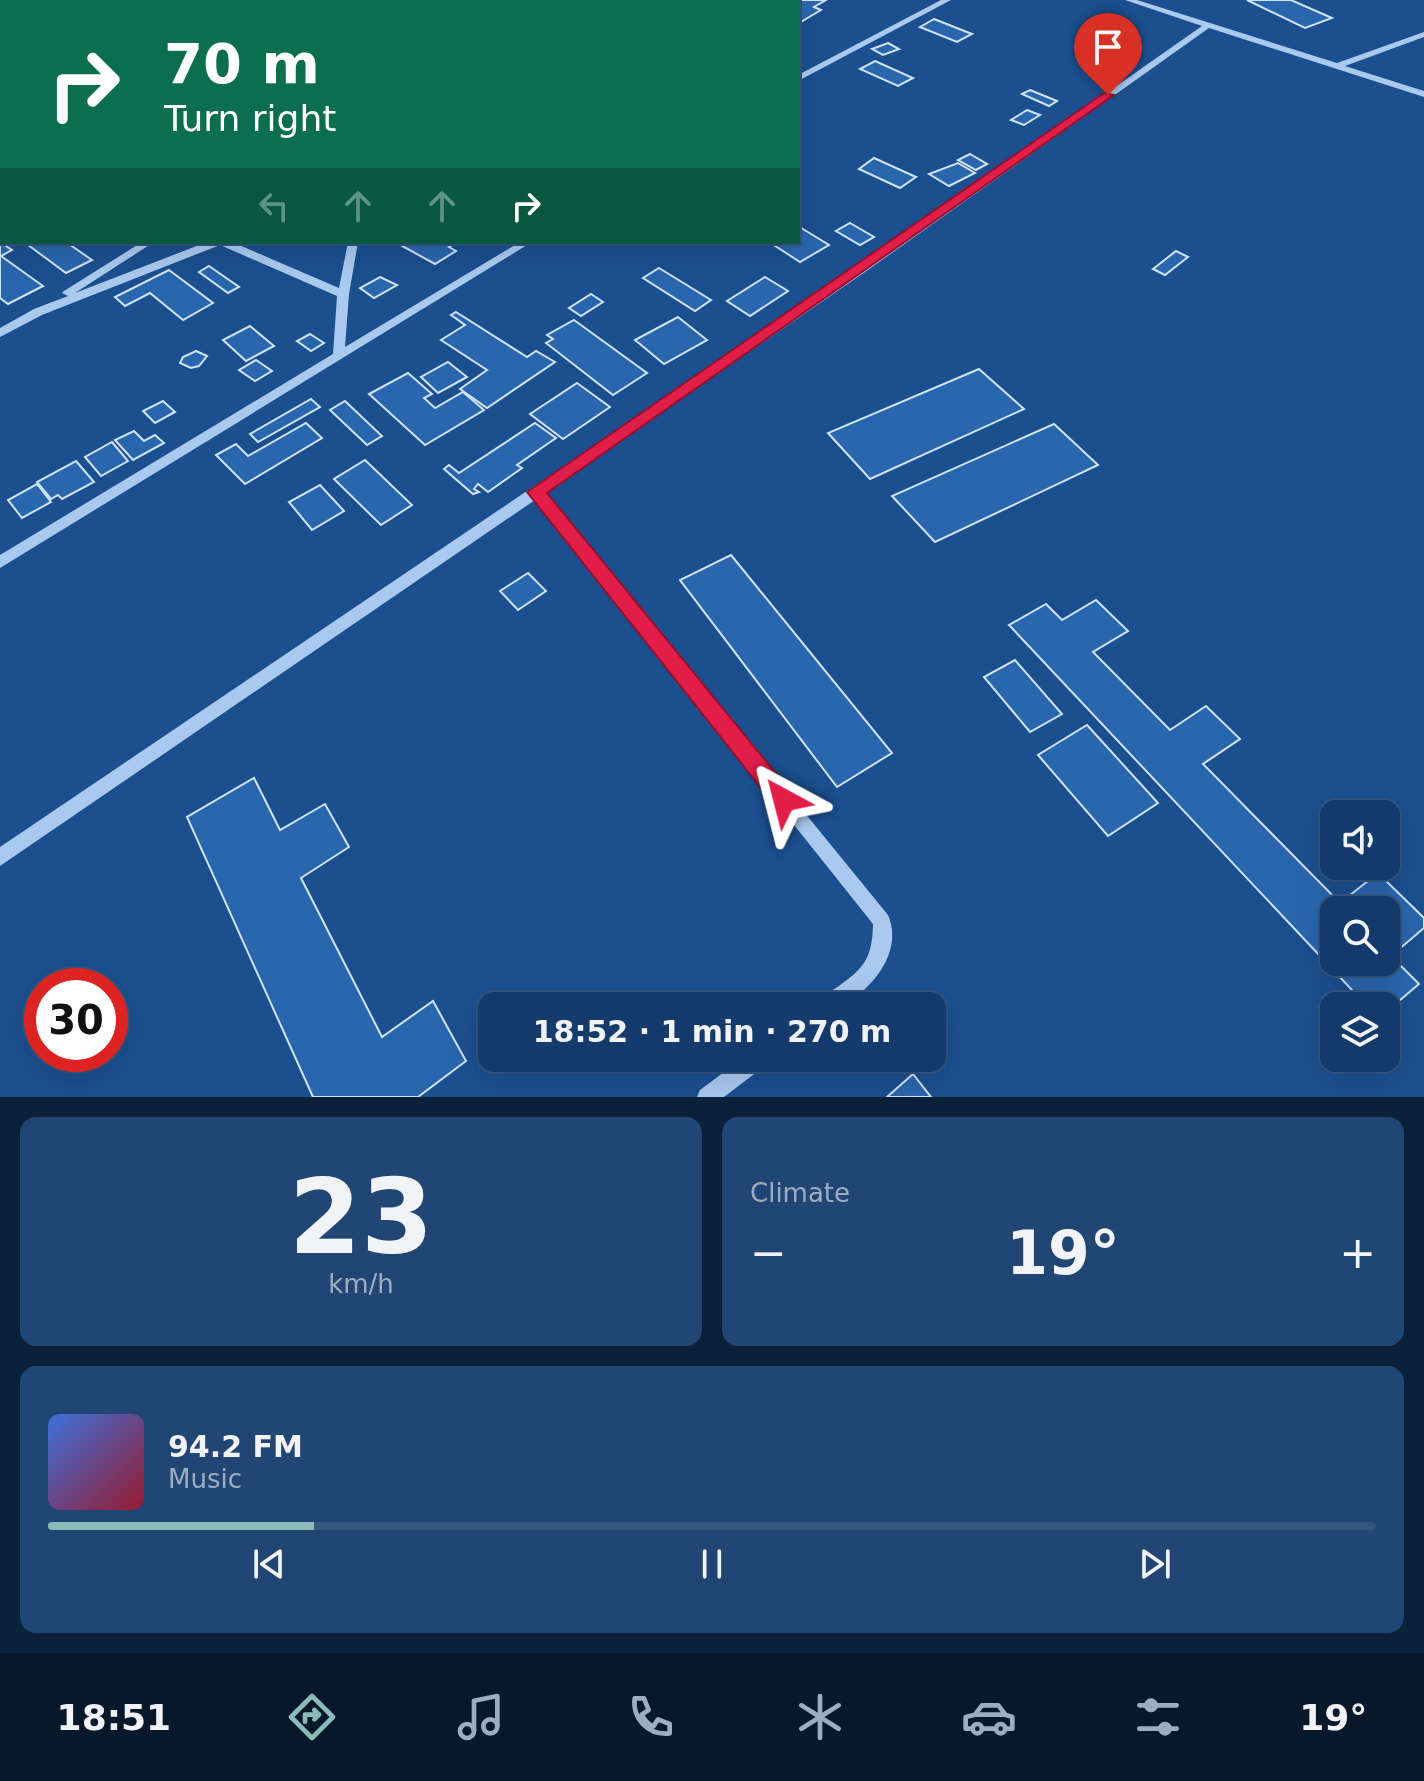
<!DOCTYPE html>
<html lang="en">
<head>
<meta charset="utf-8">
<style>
  :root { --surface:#143b6b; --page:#214673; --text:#f1f3f6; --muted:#9dadc1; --line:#33557e; --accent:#8bbbb9 }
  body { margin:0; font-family:"DejaVu Sans",sans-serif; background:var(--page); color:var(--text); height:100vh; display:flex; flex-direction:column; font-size:30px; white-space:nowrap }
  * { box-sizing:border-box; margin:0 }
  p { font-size:26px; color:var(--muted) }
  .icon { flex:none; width:44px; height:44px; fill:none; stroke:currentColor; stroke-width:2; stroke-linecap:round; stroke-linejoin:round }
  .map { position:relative; height:1097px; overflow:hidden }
  .side { display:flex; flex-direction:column; gap:20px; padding:20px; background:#0b203b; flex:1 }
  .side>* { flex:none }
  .banner { position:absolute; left:0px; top:0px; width:800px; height:244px; box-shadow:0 8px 32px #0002,0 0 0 2px var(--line); background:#0b6e4f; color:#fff; overflow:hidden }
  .buttons { position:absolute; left:1320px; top:800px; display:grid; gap:16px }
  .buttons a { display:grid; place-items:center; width:80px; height:80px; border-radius:16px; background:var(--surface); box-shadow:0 8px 32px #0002,0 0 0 2px var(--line); font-size:40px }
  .speed { position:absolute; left:24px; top:968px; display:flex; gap:16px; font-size:40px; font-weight:700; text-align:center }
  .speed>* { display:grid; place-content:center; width:104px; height:104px; border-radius:50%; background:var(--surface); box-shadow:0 8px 32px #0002,0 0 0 2px var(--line); line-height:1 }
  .speed .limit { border:12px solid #d22; background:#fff; color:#111 }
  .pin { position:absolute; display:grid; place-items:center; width:68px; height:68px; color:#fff; margin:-82px -34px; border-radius:50% 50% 50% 0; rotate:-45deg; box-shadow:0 0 8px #0007 }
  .pin .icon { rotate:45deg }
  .me { position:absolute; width:88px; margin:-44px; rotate:322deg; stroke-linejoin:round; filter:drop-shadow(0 0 6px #0008) }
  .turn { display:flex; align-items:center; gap:28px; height:168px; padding:0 32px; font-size:36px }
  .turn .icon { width:104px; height:104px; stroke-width:2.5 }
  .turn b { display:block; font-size:56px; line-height:68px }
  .lanes { display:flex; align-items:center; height:76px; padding:0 32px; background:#0003; justify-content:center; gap:40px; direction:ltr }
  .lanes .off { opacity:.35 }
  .big { font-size:60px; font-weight:700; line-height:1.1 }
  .side .widget { flex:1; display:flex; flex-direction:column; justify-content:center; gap:12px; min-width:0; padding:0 28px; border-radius:16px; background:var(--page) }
  .side .dial { align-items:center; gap:0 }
  .dial b { font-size:104px; line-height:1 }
  .song { display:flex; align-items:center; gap:24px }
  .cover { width:96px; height:96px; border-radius:12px; background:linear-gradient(135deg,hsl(220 70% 55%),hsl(350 70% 35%)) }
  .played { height:8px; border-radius:4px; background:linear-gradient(90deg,var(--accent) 20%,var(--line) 20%) }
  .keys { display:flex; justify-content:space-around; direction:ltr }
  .heat { display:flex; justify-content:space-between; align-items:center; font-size:44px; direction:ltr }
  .side .tiles { flex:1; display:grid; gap:20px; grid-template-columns:1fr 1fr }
  .widget:last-child { grid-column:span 2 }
  .trip { position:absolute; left:478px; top:992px; width:468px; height:80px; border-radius:16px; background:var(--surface); box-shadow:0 8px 32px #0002,0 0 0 2px var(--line); font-weight:700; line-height:80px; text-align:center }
  .dock { display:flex; height:128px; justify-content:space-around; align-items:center; background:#08182b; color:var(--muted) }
  .dock .icon { width:56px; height:56px }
  .dock .active { color:var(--accent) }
  .dock b { font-size:36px; color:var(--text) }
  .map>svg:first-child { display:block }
  .building { fill:#2a66ad; stroke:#cfe3fa; stroke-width:2; fill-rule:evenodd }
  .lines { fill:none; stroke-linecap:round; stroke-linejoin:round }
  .minor { fill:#a9c9ee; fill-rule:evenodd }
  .highway { fill:#fff; fill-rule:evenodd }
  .route { fill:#e11d48; stroke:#92132f; stroke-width:2 }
</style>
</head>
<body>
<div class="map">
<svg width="1424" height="1097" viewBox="0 0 1424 1097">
  <rect width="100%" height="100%" fill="#1b4f8f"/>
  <!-- building -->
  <g class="building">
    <polygon points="783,0 826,0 814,7 821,10 799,23 798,2 780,2"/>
    <polygon points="1247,0 1291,0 1332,18 1305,28"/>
    <polygon points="934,19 972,34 957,42 920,27"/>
    <polygon points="888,43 899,49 883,55 872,49"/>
    <polygon points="875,61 913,78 898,86 860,69"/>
    <polygon points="1030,90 1057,101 1049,106 1022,94"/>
    <polygon points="1027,110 1040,115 1024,125 1011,120"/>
    <polygon points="970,154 987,164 976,170 958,160"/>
    <polygon points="874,158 916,177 900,188 859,169"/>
    <polygon points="958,163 975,173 949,186 929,174"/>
    <polygon points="850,223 874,237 860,245 836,231"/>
    <polygon points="798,226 829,245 800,262 769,242 798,242"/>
    <polygon points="0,242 12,250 1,256 43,286 8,304 0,298"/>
    <polygon points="24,242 66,242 92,260 66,273"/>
    <polygon points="395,242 457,242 449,247 456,251 435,264"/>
    <polygon points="1176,251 1188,257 1165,275 1153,269"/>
    <polygon points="209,266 239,287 228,293 199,272"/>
    <polygon points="659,268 711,300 695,311 643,278"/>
    <polygon points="169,270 213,303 183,320 150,293 125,306 115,297"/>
    <polygon points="380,277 397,285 374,298 360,288"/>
    <polygon points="765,277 788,291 750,316 727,301"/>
    <polygon points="591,294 603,302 581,316 569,308"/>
    <polygon points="456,312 527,357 536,351 555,362 487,408 460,389 487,370 441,340 465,325 451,315"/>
    <polygon points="678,317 707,340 664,364 635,340"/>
    <polygon points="574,320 647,373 613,395 546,343 553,339 547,335"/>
    <polygon points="250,326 274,346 246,361 223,340"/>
    <polygon points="310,334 324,343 311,351 297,341"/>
    <polygon points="196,351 207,356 199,366 191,368 180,363 183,357"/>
    <polygon points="256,360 272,371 255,381 239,370"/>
    <polygon points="448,362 467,377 438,393 421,377"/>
    <polygon points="979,369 1024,409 870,479 828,433"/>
    <polygon points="408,373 432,394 424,398 435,408 463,392 484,410 425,445 369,394"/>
    <polygon points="577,383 610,407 563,439 530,414"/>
    <polygon points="311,399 320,407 258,442 250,434"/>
    <polygon points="163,401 175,412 155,423 143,411"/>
    <polygon points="345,401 382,436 367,445 330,410"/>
    <polygon points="306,423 322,438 245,484 216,455 236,444 248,456"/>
    <polygon points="535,423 556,438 517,465 522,468 488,492 478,484 474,489 479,492 473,494 444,469 449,465 459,473"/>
    <polygon points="1054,424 1098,465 935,542 892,496"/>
    <polygon points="134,431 144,441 155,435 164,443 133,460 115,440"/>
    <polygon points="112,442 128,461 101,476 85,457"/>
    <polygon points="365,460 412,505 381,525 334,479"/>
    <polygon points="76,461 94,482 62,499 58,495 51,499 37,482"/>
    <polygon points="37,484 51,502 22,518 8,500"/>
    <polygon points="320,485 344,511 312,530 289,502"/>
    <polygon points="731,555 892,753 837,787 680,580"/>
    <polygon points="528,573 546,591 518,610 500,591"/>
    <path d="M1096 600 1128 631 1093 652 1170 730 1206 706 1240 739 1203 764 1340 903 1378 873 1424 918V928L1391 956 1419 984 1386 1012V1006H1367L1009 625 1046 604 1062 620ZM1334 910H1386V962H1334Z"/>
    <polygon points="1015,660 1062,714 1030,732 984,677"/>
    <polygon points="1087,725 1158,803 1108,836 1038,755"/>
    <polygon points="254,778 280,830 325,804 349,847 301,878 382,1037 433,1001 466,1061 418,1097 313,1097 187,817"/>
    <polygon points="913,1074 931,1097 887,1097"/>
  </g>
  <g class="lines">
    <!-- minor -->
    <g class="minor">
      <polygon points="120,0 130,0 132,2 122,2"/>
      <polygon points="941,0 951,0 798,81 798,75"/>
      <path d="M1125 0H1137L1337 63 1424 32V37L1345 66 1424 91V97L1209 28 865 272 544 493 888 915C902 947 879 980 854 998 850 1001 847 1004 843 1006 837 1008 825 1006 817 1006 821 997 828 993 836 988 864 968 872 960 873 924L535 500 0 866V847L857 268 1202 26Z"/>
      <polygon points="142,242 154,242 75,293 207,242 232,242 339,288 348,242 358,242 349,294 345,347 520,242 532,242 0,568 0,555 333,354 337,296 220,245 42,315 0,337 0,328 34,309 68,296 62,293 64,291"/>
      <polygon points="743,1058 769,1058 766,1065 724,1097 697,1097 700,1090"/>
    </g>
    <!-- highway -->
    <polygon class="highway" points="2,117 2,127 0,128 0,118"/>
  </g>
  <!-- route -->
  <polygon class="route" points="1104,93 1114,95 547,493 792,793 795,800 792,807 784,810 776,807 527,492"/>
</svg>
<div class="buttons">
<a><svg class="icon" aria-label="sound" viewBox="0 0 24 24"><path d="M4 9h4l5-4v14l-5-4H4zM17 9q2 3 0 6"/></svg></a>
<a><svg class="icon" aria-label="search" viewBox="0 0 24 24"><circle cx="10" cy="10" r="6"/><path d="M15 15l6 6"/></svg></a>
<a><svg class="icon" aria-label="layers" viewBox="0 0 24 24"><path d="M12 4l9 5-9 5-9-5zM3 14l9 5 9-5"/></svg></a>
</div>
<div class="speed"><div class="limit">30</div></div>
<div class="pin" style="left:1108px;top:95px;background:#d93025"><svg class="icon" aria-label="arrive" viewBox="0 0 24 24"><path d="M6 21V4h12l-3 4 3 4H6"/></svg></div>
<svg class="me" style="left:784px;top:800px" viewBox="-20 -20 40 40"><path d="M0-17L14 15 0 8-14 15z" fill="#e11d48" stroke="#fff" stroke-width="4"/></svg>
<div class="trip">18:52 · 1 min · 270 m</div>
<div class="banner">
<div class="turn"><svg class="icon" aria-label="right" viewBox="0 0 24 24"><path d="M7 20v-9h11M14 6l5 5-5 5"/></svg><div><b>70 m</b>Turn right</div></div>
<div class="lanes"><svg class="icon off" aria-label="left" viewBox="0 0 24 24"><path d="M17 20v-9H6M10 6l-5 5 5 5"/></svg><svg class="icon off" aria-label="ahead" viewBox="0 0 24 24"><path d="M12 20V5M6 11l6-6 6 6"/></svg><svg class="icon off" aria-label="ahead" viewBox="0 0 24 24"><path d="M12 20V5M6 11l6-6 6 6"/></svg><svg class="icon" aria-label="right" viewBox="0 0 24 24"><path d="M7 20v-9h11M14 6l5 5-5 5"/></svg></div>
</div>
</div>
<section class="side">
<div class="tiles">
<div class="widget dial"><b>23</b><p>km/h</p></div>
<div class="widget"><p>Climate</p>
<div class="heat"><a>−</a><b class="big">19°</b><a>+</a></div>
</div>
<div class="widget">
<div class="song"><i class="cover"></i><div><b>94.2 FM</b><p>Music</p></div></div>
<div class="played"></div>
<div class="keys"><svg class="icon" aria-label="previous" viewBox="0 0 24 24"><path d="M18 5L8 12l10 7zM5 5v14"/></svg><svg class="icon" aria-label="pause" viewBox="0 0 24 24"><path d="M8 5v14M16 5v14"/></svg><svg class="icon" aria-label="next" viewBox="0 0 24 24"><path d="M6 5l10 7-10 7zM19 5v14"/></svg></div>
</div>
</div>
</section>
<nav class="dock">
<b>18:51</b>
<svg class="icon active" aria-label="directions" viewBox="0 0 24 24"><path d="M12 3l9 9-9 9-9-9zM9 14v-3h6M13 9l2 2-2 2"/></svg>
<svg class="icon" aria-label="music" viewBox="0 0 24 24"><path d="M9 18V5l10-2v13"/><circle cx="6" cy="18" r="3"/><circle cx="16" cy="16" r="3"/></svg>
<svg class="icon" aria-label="phone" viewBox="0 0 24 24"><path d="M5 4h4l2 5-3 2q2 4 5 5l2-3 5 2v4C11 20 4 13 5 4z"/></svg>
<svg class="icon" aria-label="climate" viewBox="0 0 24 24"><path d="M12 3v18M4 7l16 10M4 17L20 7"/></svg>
<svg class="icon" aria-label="car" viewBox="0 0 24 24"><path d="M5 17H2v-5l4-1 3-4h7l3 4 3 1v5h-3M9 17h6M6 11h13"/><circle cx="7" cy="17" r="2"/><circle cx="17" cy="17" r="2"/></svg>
<svg class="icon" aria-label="filters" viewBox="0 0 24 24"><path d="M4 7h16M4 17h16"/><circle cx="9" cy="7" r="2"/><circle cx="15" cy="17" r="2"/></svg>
<b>19°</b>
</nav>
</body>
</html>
